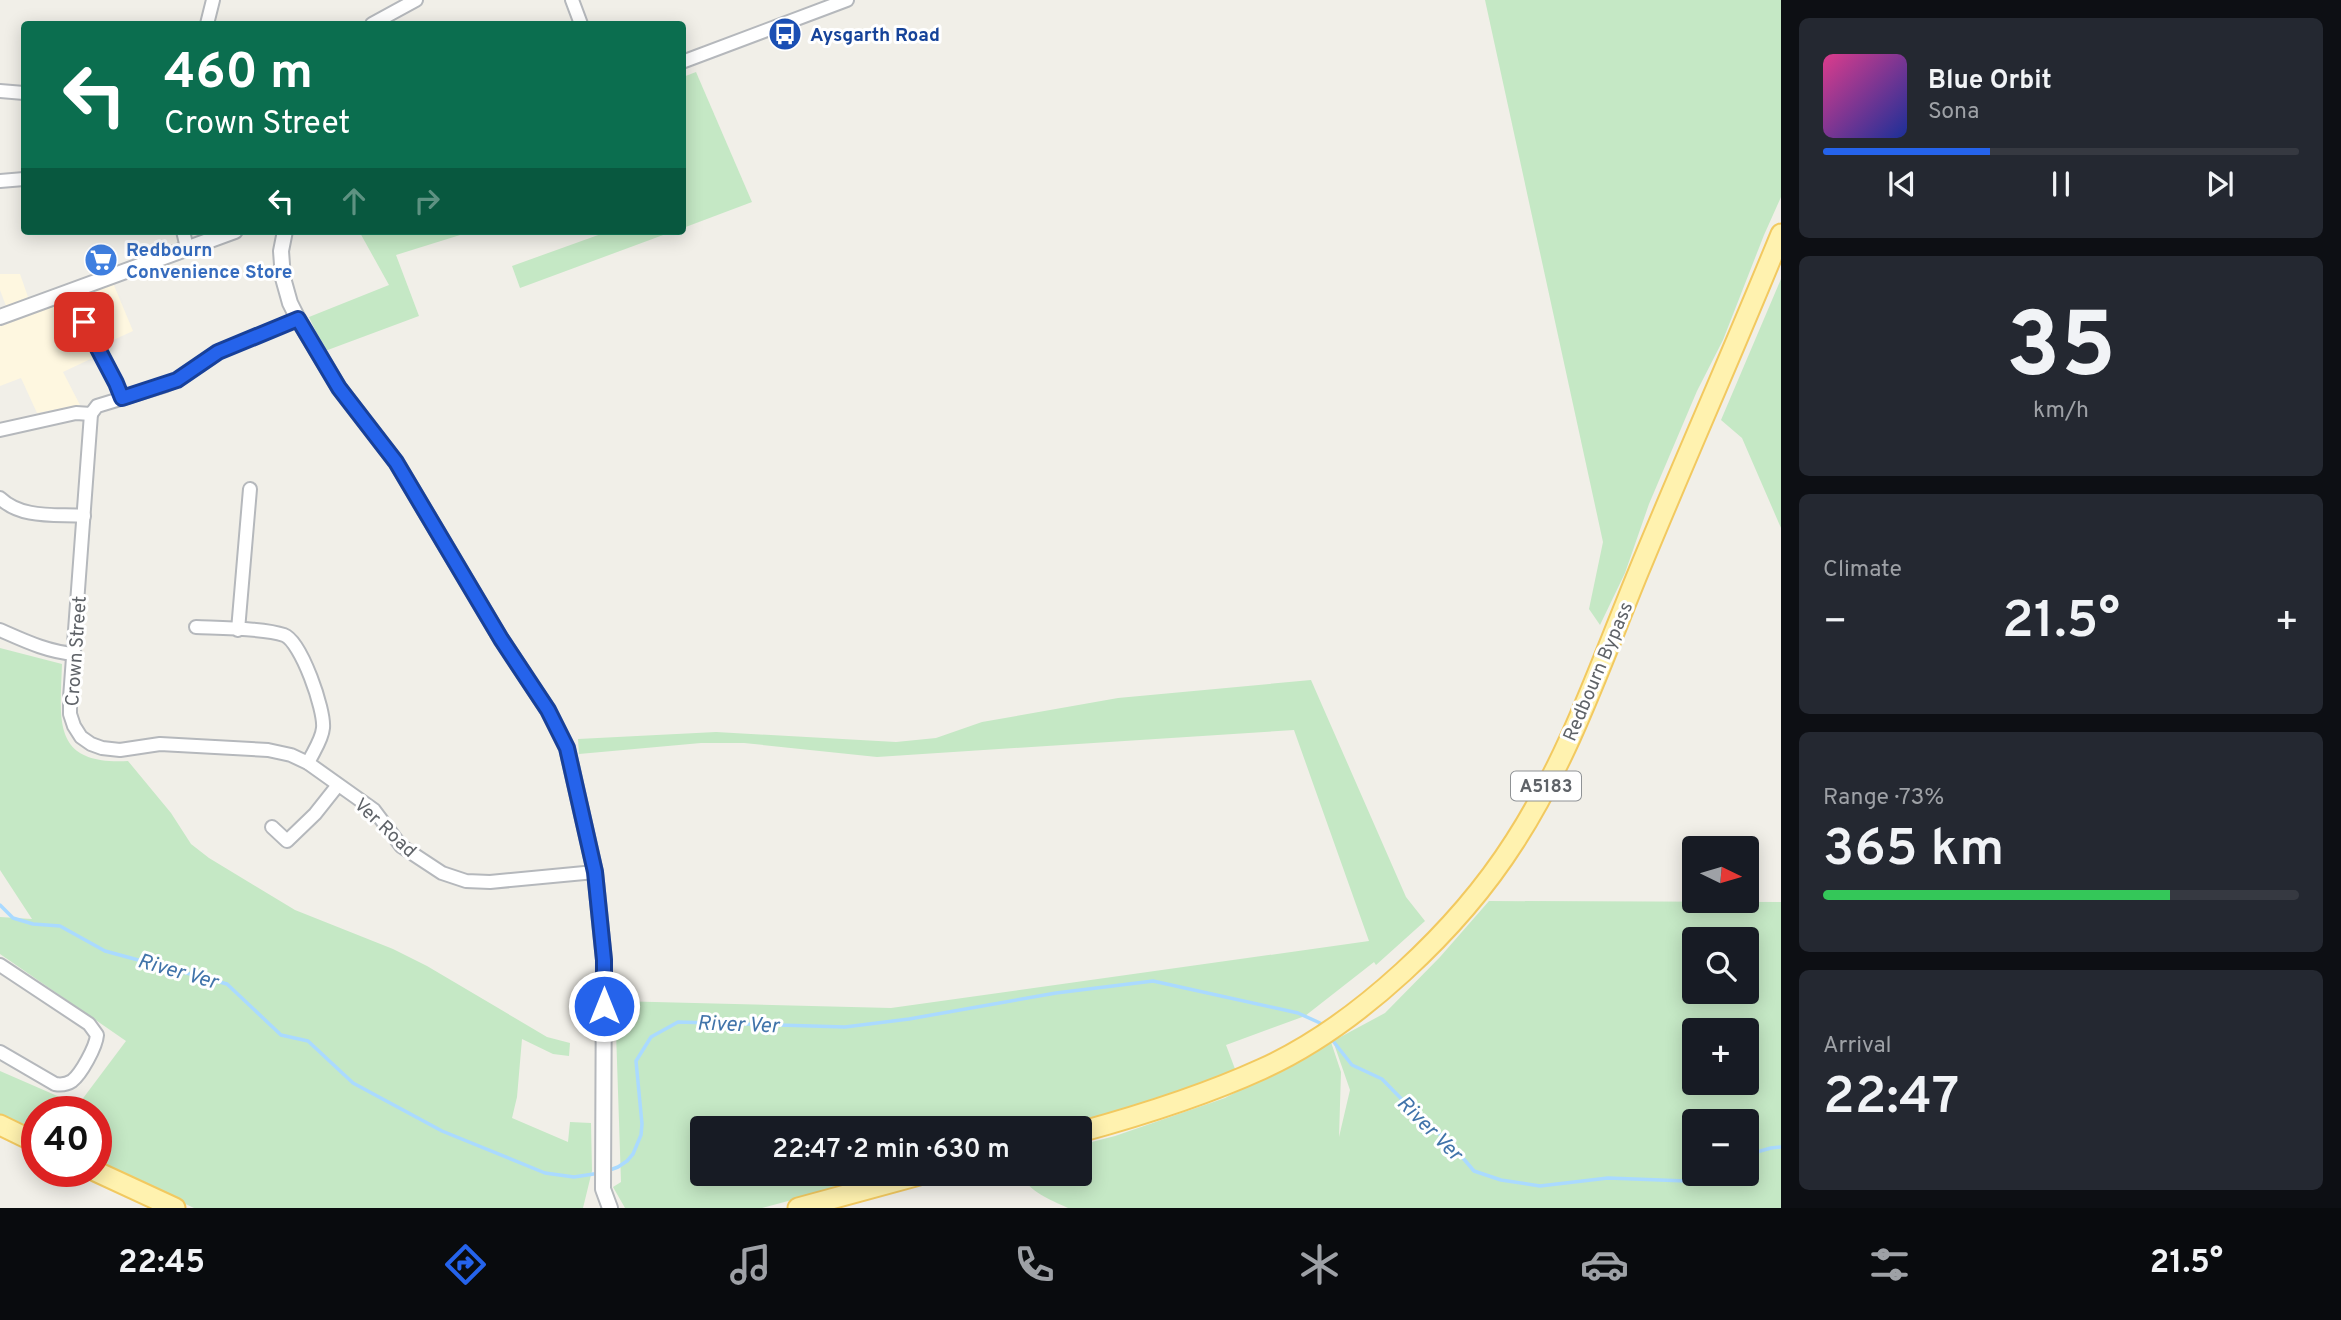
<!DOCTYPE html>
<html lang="en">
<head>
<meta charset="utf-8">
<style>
  :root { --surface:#171b24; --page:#242831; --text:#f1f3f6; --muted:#9ea1a6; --line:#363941; --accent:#2563eb }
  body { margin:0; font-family:Overpass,sans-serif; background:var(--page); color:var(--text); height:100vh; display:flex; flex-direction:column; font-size:26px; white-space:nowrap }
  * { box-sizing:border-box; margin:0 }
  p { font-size:23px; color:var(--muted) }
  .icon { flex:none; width:38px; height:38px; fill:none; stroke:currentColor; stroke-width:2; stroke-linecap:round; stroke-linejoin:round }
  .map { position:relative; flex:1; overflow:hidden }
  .sheet { display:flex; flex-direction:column; gap:18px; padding:18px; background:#0d0f14; width:560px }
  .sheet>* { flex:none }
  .top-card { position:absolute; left:21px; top:21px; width:665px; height:214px; border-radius:7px; box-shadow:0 4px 18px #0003; background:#0b6e4f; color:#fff; overflow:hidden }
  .needle { width:46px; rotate:95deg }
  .controls { position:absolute; left:1682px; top:836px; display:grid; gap:14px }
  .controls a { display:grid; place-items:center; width:77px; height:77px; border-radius:7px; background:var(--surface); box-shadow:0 4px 18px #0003; font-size:35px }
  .speed { position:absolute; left:21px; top:1096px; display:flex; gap:14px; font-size:35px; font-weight:700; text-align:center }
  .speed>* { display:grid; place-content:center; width:91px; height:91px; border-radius:50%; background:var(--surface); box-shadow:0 4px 18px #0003; line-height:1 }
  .speed .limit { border:10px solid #d22; background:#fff; color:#111 }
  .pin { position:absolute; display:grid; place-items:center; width:60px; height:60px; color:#fff; margin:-30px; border-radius:14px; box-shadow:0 4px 10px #0006 }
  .me { position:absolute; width:77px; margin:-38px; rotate:0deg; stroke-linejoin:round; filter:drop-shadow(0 0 5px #0008) }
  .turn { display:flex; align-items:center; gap:24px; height:147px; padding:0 28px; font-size:32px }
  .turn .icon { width:91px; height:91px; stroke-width:2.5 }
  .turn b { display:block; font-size:49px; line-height:60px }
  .lanes { display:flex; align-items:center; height:66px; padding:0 28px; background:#0003; justify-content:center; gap:35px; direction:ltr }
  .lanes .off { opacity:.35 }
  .big { font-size:52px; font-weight:600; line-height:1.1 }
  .sheet .widget { flex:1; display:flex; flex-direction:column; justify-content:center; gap:10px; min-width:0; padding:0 24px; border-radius:10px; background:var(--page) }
  .sheet .dial { align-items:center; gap:0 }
  .dial b { font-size:91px; line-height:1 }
  .song { display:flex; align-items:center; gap:21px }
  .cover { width:84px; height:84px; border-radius:10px; background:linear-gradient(135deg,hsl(330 70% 55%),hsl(230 70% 35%)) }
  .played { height:7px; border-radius:4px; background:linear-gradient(90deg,var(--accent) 35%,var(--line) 35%) }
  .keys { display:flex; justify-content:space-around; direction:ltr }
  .heat { display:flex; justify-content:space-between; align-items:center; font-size:38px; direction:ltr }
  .charge { height:10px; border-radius:5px; background:linear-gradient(90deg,#34c759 73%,var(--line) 0) }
  .trip { position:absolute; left:690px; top:1116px; width:402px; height:70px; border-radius:7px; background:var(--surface); box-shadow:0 4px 18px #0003; font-weight:600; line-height:70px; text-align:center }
  .menu { display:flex; height:112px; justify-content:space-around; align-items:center; background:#090b0e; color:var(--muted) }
  .menu .icon { width:49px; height:49px }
  .menu .active { color:var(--accent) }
  .menu b { font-size:32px; color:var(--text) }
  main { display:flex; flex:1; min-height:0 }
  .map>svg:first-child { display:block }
  .commercial { fill:#fef7e0 }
  .green { fill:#c5e8c5; fill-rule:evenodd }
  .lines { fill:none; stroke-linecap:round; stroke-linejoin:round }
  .stream { stroke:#aadaff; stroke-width:3.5 }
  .minor-casing { stroke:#b5b8bc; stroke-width:16 }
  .tertiary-casing { stroke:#b5b8bc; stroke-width:18 }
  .primary-casing { stroke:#f2c960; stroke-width:23 }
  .minor { stroke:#fff; stroke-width:12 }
  .tertiary { stroke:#fff; stroke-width:14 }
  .primary { stroke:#fff2af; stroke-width:19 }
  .route-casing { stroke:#184099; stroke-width:18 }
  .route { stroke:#2563eb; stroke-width:12 }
  .labels { text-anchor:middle; stroke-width:6; stroke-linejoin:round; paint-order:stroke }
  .shield { fill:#fff; stroke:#8f9295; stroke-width:2 }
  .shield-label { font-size:18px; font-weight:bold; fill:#5f6368 }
  .transit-label { font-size:19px; font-weight:bold; fill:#164399; stroke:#fff; text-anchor:start }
  .shop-label { font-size:19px; font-weight:bold; fill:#366cbe; stroke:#fff; text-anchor:start }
  .street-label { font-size:19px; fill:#5f6368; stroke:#fff }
  .water-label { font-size:21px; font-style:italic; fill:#4174aa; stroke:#fff }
</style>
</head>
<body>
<main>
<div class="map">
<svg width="1781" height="1208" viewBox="0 0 1781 1208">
  <rect width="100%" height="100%" fill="#f1efe8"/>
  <!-- commercial -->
  <g class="commercial">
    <polygon points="0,274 20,274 28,297 6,306 0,290"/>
    <polygon points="113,283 133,331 100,346 87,323 77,297"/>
    <polygon points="71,300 99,355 63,372 80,405 37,413 21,378 0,386 0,325"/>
  </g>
  <!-- green -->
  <g class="green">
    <polygon points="1485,0 1781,0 1781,197 1764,235 1723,340 1697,391 1649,504 1625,573 1600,625 1589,609 1603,542"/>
    <polygon points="696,72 752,202 683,228 683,77"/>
    <polygon points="359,231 473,231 396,255 419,316 325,351 309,317 389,285"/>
    <polygon points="600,231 674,231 520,288 512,266 601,234"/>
    <polygon points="1781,279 1781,528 1742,438 1721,420"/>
    <path d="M0 648 62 664C60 722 52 765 128 761L171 813 191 844 209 858 295 910 393 949 427 966 547 1037 570 1043 569 1056 553 1054 522 1039 517 1097 512 1118 568 1142 570 1122 591 1123 592 1171 583 1208H194L96 1163V1111H37V1135L0 1117V1071L78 1105 126 1041 0 954V917L32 919 0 870Z"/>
    <polygon points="1311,680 1406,897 1425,921 1376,965 1374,962 1305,1016 1226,1045 1235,1069 1190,1089 1067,1129 702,1129 702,1174 889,1174 762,1208 625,1208 613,1187 621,1182 615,1001 891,1008 1369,941 1294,730 877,757 744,743 701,743 579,754 578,739 716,732 896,742 936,738 982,722 1118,698"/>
    <path d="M1489 901 1781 902V1208H1068C1049 1199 1031 1193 1020 1174H1080V1145L1115 1136 1225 1098 1331 1042 1341 1072 1339 1137 1350 1090 1333 1041 1385 1013 1440 957ZM1694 940H1746V992H1694ZM1694 1031H1746V1083H1694ZM1694 1122H1746V1174H1694Z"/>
  </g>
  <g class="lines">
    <!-- stream -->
    <g class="stream">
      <polyline points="0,905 13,918 33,924 60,926 105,951 227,984 281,1035 308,1041 353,1083 442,1131 545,1173 574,1177 600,1173"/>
      <polyline points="1333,1041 1352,1065 1382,1079 1419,1117 1451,1144 1474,1171 1501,1180 1540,1186 1608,1178 1686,1181 1696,1180 1710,1174"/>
      <polyline points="1746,1155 1771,1148 1781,1147"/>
      <polyline points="607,1171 618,1167 627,1161 633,1154 641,1135 642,1124 636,1061 651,1037 678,1022 845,1027 909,1019 1056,993 1153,981 1298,1013 1320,1023"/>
    </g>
    <defs>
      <g id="minor">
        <polyline points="572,0 581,24"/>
        <polyline points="207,24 213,0"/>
        <polyline points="372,24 416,0"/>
        <polyline points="682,62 847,0"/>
        <polyline points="0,91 24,93"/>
        <polyline points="0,181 24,179"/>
        <polyline points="183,231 187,248"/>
        <polyline points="78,308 116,383 122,398"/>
        <polyline points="91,414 70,698 70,714 74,726 81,737 91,744 102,748 120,750 160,744 268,750 291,755 308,763 374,810 401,846 442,873 466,881 490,882 595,872"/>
        <polyline points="0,430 76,413 91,414 97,406 166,385 177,380 217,352 298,319"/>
        <path d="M0 498C22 519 55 514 84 516"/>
        <path d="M196 627C219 628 264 628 284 635 301 641 325 710 323 728 322 740 313 752 308 763"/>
        <path d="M0 630C25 641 48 652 75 654"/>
        <polyline points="238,630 250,489"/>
        <polyline points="272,827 287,841 315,814 338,785"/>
        <path d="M0 965 89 1024 97 1035C96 1047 81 1074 72 1081 66 1085 61 1085 55 1084L0 1052"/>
      </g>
      <g id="tertiary">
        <polyline points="285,231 281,251 283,278 290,303 298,319 339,388 396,462 501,639 548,710 567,748 595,872 604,960 603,1189 610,1208"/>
        <polyline points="0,317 235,231"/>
      </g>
      <g id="primary">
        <polyline points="0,1125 37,1143"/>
        <path d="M1080 1132C1142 1115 1203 1096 1262 1069 1357 1026 1459 929 1515 841 1568 759 1601 663 1638 573 1685 459 1735 347 1781 234"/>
        <polyline points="95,1171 175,1208"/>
        <polyline points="798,1208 923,1174"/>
      </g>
    </defs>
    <!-- minor casing -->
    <use href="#minor" class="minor-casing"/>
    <!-- tertiary casing -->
    <use href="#tertiary" class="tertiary-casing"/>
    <!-- primary casing -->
    <use href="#primary" class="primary-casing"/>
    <!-- minor -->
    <use href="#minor" class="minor"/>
    <!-- tertiary -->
    <use href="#tertiary" class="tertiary"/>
    <!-- primary -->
    <use href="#primary" class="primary"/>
  </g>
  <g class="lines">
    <defs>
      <polyline id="route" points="84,322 116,383 122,398 177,380 218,352 298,319 339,388 396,462 501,639 548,710 567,748 595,872 604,960 604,1006"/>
    </defs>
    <!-- route casing -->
    <use href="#route" class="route-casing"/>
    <!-- route -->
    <use href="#route" class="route"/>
  </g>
  <!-- icons -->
  <defs>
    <symbol id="bus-disc" viewBox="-11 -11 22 22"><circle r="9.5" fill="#1a4fb4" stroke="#fff"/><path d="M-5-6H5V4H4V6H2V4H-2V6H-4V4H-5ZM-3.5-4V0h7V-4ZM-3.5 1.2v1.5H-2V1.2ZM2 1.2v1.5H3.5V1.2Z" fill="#fff"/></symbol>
    <symbol id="supermarket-disc" viewBox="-11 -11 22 22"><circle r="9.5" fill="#3f7fe0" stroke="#fff"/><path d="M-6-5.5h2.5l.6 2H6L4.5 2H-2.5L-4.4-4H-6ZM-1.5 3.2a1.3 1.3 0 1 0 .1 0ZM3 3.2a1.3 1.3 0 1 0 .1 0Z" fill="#fff"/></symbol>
  </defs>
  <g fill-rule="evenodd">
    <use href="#bus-disc" x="766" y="15" width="38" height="38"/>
    <use href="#supermarket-disc" x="82" y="241" width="38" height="38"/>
  </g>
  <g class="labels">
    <!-- shield labels -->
    <rect class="shield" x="1511" y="771.5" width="70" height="29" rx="5"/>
    <g class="shield-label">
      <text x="1546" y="792">A5183</text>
    </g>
    <!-- transit labels -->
    <g class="transit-label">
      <text x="810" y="41">Aysgarth Road</text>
    </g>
    <!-- shop labels -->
    <g class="shop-label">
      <text x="126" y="256">Redbourn<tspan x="126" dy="22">Convenience Store</tspan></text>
    </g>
    <!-- street labels -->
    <g class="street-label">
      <text transform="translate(75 651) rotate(-86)" y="7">Crown Street</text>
      <text transform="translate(1597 671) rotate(-67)" y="7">Redbourn Bypass</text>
      <text transform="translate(386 827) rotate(43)" y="7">Ver Road</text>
    </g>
    <!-- water labels -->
    <g class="water-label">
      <text transform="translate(178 971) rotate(16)" y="7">River Ver</text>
      <text transform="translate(738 1024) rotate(2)" y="7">River Ver</text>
      <text transform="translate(1430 1128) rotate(45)" y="7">River Ver</text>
    </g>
  </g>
</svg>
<div class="controls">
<a><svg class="needle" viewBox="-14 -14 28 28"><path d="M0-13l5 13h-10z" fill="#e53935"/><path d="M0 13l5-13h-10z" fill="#9ea1a6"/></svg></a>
<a><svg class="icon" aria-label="search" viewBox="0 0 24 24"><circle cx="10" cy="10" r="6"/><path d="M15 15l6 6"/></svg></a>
<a>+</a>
<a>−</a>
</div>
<div class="speed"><div class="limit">40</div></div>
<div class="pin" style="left:84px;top:322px;background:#d93025"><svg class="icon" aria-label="arrive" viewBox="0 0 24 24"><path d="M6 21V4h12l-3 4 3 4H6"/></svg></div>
<svg class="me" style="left:604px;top:1006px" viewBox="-20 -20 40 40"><circle r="17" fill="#2563eb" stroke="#fff" stroke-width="3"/><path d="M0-11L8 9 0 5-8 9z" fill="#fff"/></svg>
<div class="trip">22:47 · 2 min · 630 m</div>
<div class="top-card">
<div class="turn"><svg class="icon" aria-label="left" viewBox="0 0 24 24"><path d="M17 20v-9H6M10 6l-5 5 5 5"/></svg><div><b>460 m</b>Crown Street</div></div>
<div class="lanes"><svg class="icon" aria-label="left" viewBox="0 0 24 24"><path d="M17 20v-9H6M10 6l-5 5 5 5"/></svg><svg class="icon off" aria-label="ahead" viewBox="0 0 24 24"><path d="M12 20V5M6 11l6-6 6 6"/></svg><svg class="icon off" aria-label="right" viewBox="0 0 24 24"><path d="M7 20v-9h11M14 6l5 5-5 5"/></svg></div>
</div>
</div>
<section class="sheet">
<div class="widget">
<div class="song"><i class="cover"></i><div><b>Blue Orbit</b><p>Sona</p></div></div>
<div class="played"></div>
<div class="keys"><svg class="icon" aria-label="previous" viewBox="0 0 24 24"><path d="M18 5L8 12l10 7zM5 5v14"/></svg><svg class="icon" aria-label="pause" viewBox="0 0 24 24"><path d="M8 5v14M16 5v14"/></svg><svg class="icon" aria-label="next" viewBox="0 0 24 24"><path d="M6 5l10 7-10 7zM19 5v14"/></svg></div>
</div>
<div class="widget dial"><b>35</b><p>km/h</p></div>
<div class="widget"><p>Climate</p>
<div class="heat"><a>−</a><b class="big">21.5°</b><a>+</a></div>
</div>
<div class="widget"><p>Range · 73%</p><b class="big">365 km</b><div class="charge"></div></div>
<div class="widget"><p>Arrival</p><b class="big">22:47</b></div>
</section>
</main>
<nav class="menu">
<b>22:45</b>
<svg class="icon active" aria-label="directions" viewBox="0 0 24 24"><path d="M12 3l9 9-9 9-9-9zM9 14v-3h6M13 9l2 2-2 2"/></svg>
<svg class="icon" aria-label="music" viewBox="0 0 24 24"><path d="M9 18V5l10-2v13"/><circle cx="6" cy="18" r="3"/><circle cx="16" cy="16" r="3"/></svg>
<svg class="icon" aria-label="phone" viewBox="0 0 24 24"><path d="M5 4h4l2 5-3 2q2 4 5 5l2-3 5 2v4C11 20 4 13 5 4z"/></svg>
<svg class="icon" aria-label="climate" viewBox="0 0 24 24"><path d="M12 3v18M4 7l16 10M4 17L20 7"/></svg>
<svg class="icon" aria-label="car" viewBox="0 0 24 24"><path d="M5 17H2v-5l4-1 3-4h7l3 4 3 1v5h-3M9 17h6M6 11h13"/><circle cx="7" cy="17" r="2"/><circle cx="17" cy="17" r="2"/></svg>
<svg class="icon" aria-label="filters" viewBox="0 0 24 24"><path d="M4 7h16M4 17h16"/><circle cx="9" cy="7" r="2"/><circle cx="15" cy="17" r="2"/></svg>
<b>21.5°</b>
</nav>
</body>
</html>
